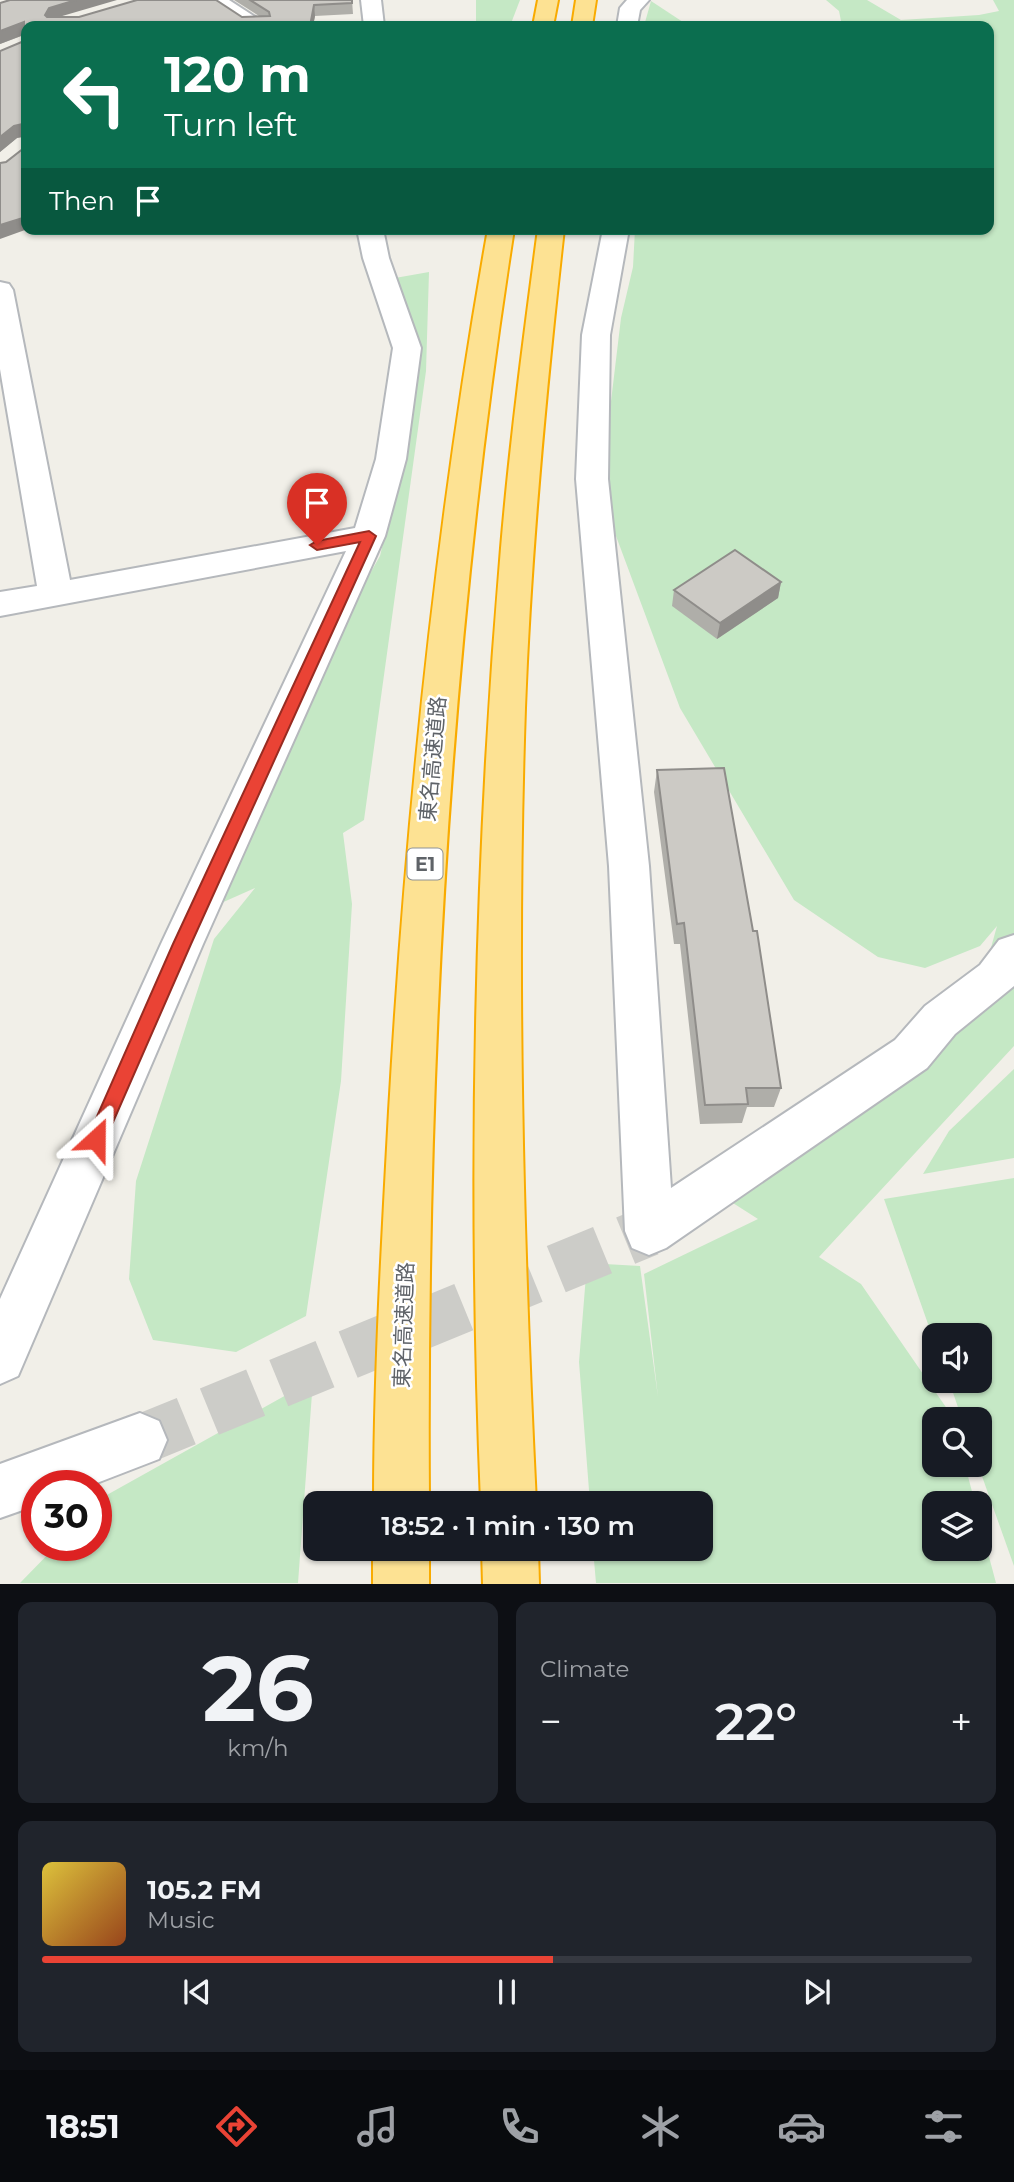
<!DOCTYPE html>
<html lang="en">
<head>
<meta charset="utf-8">
<style>
  :root { --surface:#171b24; --page:#20242c; --text:#f1f3f6; --muted:#9ea1a6; --line:#363941; --accent:#ea4335 }
  body { margin:0; font-family:Montserrat,"Noto Sans JP",sans-serif; background:var(--page); color:var(--text); height:100vh; display:flex; flex-direction:column; font-size:26px; white-space:nowrap }
  * { box-sizing:border-box; margin:0 }
  p { font-size:23px; color:var(--muted) }
  .icon { flex:none; width:38px; height:38px; fill:none; stroke:currentColor; stroke-width:2; stroke-linecap:round; stroke-linejoin:round }
  .map { position:relative; height:1584px; overflow:hidden }
  .sheet { display:flex; flex-direction:column; gap:18px; padding:18px; background:#0d0f14; flex:1 }
  .sheet>* { flex:none }
  .guide { position:absolute; left:21px; top:21px; width:973px; height:214px; border-radius:14px; box-shadow:0 2px 5px #0004; background:#0b6e4f; color:#fff; overflow:hidden }
  .fabs { position:absolute; left:922px; top:1323px; display:grid; gap:14px }
  .fabs a { display:grid; place-items:center; width:70px; height:70px; border-radius:14px; background:var(--surface); box-shadow:0 2px 5px #0004; font-size:35px }
  .speed { position:absolute; left:21px; top:1470px; display:flex; gap:14px; font-size:35px; font-weight:700; text-align:center }
  .speed>* { display:grid; place-content:center; width:91px; height:91px; border-radius:50%; background:var(--surface); box-shadow:0 2px 5px #0004; line-height:1 }
  .speed .limit { border:10px solid #d22; background:#fff; color:#111 }
  .pin { position:absolute; display:grid; place-items:center; width:60px; height:60px; color:#fff; margin:-72px -30px; border-radius:50% 50% 50% 0; rotate:-45deg; box-shadow:0 0 7px #0007 }
  .pin .icon { rotate:45deg }
  .me { position:absolute; width:77px; margin:-38px; rotate:24deg; stroke-linejoin:round; filter:drop-shadow(0 0 5px #0008) }
  .turn { display:flex; align-items:center; gap:24px; height:147px; padding:0 28px; font-size:32px }
  .turn .icon { width:91px; height:91px; stroke-width:2.5 }
  .turn b { display:block; font-size:49px; line-height:60px }
  .then { display:flex; align-items:center; height:66px; padding:0 28px; background:#0003; gap:14px; font-size:26px }
  .big { font-size:52px; font-weight:600; line-height:1.1 }
  .sheet .tile { flex:1; display:flex; flex-direction:column; justify-content:center; gap:10px; min-width:0; padding:0 24px; border-radius:14px; background:var(--page) }
  .sheet .dial { align-items:center; gap:0 }
  .dial b { font-size:91px; line-height:1 }
  .song { display:flex; align-items:center; gap:21px }
  .cover { width:84px; height:84px; border-radius:10px; background:linear-gradient(135deg,hsl(50 70% 55%),hsl(20 70% 35%)) }
  .played { height:7px; border-radius:4px; background:linear-gradient(90deg,var(--accent) 55%,var(--line) 55%) }
  .keys { display:flex; justify-content:space-around; direction:ltr }
  .heat { display:flex; justify-content:space-between; align-items:center; font-size:38px; direction:ltr }
  .sheet .tiles { flex:1; display:grid; gap:18px; grid-template-columns:1fr 1fr }
  .tile:last-child { grid-column:span 2 }
  .trip { position:absolute; left:303px; top:1491px; width:410px; height:70px; border-radius:14px; background:var(--surface); box-shadow:0 2px 5px #0004; font-weight:600; line-height:70px; text-align:center }
  .tabs { display:flex; height:112px; justify-content:space-around; align-items:center; background:#090b0e; color:var(--muted) }
  .tabs .icon { width:49px; height:49px }
  .tabs .current { color:var(--accent) }
  .tabs b { font-size:32px; color:var(--text) }
  .map>svg:first-child { display:block }
  .green { fill:#c5e8c5 }
  .lines { fill:none; stroke-linecap:round; stroke-linejoin:round }
  .street-tunnel { stroke:#ccccc8; stroke-width:50; stroke-dasharray:50 25; stroke-linecap:butt }
  .street-casing { stroke:#b5b8bc; stroke-width:4 }
  .highway-casing { stroke:#f9ab00; stroke-width:4 }
  .street { fill:#fff; fill-rule:evenodd }
  .highway { fill:#fde293; fill-rule:evenodd }
  .wall { fill:#afaea9 }
  .shaded-wall { fill:#8f8d8a }
  .building { fill:#cccac5; stroke:#8f8d8a; stroke-width:2 }
  .route { fill:#ea4335; stroke:#982c22; stroke-width:2 }
  .labels { text-anchor:middle; stroke-width:5; stroke-linejoin:round; paint-order:stroke }
  .shield { fill:#fff; stroke:#8f9295; stroke-width:2 }
  .shield-label { font-size:19px; font-weight:bold; fill:#5f6368 }
  .street-label { font-size:21px; fill:#5f6368; stroke:#fff }
</style>
</head>
<body>
<div class="map">
<svg width="1014" height="1584" viewBox="0 0 1014 1584">
  <rect width="100%" height="100%" fill="#f1efe8"/>
  <!-- green -->
  <g class="green">
    <polygon points="476,0 520,0 510,26 476,26"/>
    <polygon points="826,0 867,0 901,20 979,15 999,11 993,0 1014,0 1014,1046 819,1257 861,1284 952,1416 953,1419 934,1419 934,1465 965,1465 975,1503 934,1503 934,1549 980,1549 980,1523 996,1583 596,1583 593,1549 700,1549 700,1503 590,1503 579,1362 587,1263 640,1266 658,1397 644,1274 758,1219 722,1196 987,962 997,926 980,946 925,968 878,957 794,900 680,708 600,493 621,318 633,267 635,229 989,229 989,26 842,26 839,11"/>
    <polygon points="651,1 689,26 644,26"/>
    <polygon points="429,272 426,371 364,820 343,833 352,904 341,1081 306,1316 236,1352 153,1340 129,1279 136,1181 214,939 255,888 219,904 325,652 380,556 409,433 395,278"/>
    <polygon points="1014,1069 1014,1158 923,1174 949,1131"/>
    <polygon points="1014,1178 1014,1566 978,1465 980,1419 962,1419 949,1381 980,1381 980,1335 934,1335 934,1341 884,1199"/>
    <polygon points="313,1380 298,1583 20,1583 57,1545 96,1545 96,1505 105,1496"/>
  </g>
  <g class="lines">
    <!-- street-tunnel -->
    <polyline class="street-tunnel" points="140,1440 649,1231"/>
    <defs>
      <g id="street">
        <polygon points="204,0 229,0 269,26 245,26"/>
        <polygon points="361,0 381,0 384,26 364,26"/>
        <polygon points="627,0 649,0 640,10 637,26 617,26 620,8"/>
        <polygon points="357,229 383,229 389,258 421,348 406,459 385,536 203,944 18,1376 0,1384 0,1299 161,944 346,551 0,616 0,592 37,586 0,369 0,282 9,284 13,290 70,580 355,528 376,459 393,348 363,258"/>
        <polygon points="603,229 629,229 610,335 608,479 649,866 671,1188 895,1040 925,1006 980,965 999,940 1014,935 1014,986 955,1034 927,1068 666,1248 649,1255 632,1248 625,1231 609,866 576,479 582,335"/>
        <polygon points="140,1413 159,1421 167,1440 159,1459 89,1486 37,1486 37,1505 0,1518 0,1464"/>
      </g>
      <g id="highway">
        <polygon points="538,0 558,0 553,26 533,26"/>
        <polygon points="576,0 596,0 592,26 572,26"/>
        <path d="M488 229H514C448 650 426 1077 429 1503H374C374 1373 382 1241 389 1111 406 815 436 521 488 229Z"/>
        <path d="M538 229H564C546 389 531 548 525 708 516 974 523 1238 536 1503H481C468 1185 474 865 501 548 510 441 524 335 538 229Z"/>
        <rect x="373" y="1549" width="56" height="35"/>
        <polygon points="482,1549 538,1549 539,1584 483,1584"/>
      </g>
    </defs>
    <!-- street casing -->
    <use href="#street" class="street-casing"/>
    <!-- highway casing -->
    <use href="#highway" class="highway-casing"/>
    <!-- street -->
    <use href="#street" class="street"/>
    <!-- highway -->
    <use href="#highway" class="highway"/>
  </g>
  <!-- wall -->
  <g class="wall">
    <polygon points="234,0 352,0 353,14 315,16 313,26 26,26 26,229 31,229 25,230 6,162 24,148 25,137 17,138 0,152 0,51 24,41 24,35 0,44 0,3 61,17 259,16"/>
    <polygon points="781,582 778,598 717,639 672,606 674,590"/>
    <polygon points="657,770 781,1088 774,1107 747,1107 742,1123 700,1124 680,944 674,944 654,792"/>
  </g>
  <!-- shaded-wall -->
  <g class="shaded-wall">
    <polygon points="76,0 117,0 52,19 47,26 45,15 49,8"/>
    <polygon points="314,5 315,16 313,26 310,26"/>
    <polygon points="24,22 26,34 0,44 0,31"/>
    <polygon points="22,124 25,136 17,138 0,152 0,137 14,126"/>
    <polygon points="22,217 26,217 26,229 31,229 25,230 0,239 0,225"/>
    <polygon points="781,582 778,598 717,639 720,623"/>
  </g>
  <!-- building -->
  <g class="building">
    <polygon points="10,0 76,0 49,8 45,15 47,17 79,17 137,0 216,0 242,17 270,16 269,12 250,0 352,0 352,3 314,5 310,26 26,26 26,217 0,225 0,163 6,162 24,148 25,127 22,124 14,126 0,137 0,51 24,41 24,22 0,31 0,3"/>
    <polygon points="735,550 781,582 720,623 674,590"/>
    <polygon points="724,768 753,931 757,931 781,1088 746,1088 748,1104 705,1105 684,923 677,924 657,770"/>
  </g>
  <!-- route -->
  <polygon class="route" points="369,531 376,536 191,944 103,1145 96,1148 89,1145 87,1139 173,944 360,542 317,550 310,545 317,541"/>
  <g class="labels">
    <!-- shield labels -->
    <rect class="shield" x="407.5" y="848.5" width="35" height="31" rx="5"/>
    <g class="shield-label">
      <text x="425" y="871">E1</text>
    </g>
    <!-- street labels -->
    <g class="street-label">
      <text transform="translate(433 759) rotate(-85)" y="7">東名高速道路</text>
      <text transform="translate(404 1325) rotate(-88)" y="7">東名高速道路</text>
    </g>
  </g>
</svg>
<div class="fabs">
<a><svg class="icon" aria-label="sound" viewBox="0 0 24 24"><path d="M4 9h4l5-4v14l-5-4H4zM17 9q2 3 0 6"/></svg></a>
<a><svg class="icon" aria-label="search" viewBox="0 0 24 24"><circle cx="10" cy="10" r="6"/><path d="M15 15l6 6"/></svg></a>
<a><svg class="icon" aria-label="layers" viewBox="0 0 24 24"><path d="M12 4l9 5-9 5-9-5zM3 14l9 5 9-5"/></svg></a>
</div>
<div class="speed"><div class="limit">30</div></div>
<div class="pin" style="left:317px;top:545px;background:#d93025"><svg class="icon" aria-label="arrive" viewBox="0 0 24 24"><path d="M6 21V4h12l-3 4 3 4H6"/></svg></div>
<svg class="me" style="left:96px;top:1139px" viewBox="-20 -20 40 40"><path d="M0-17L14 15 0 8-14 15z" fill="#ea4335" stroke="#fff" stroke-width="4"/></svg>
<div class="trip">18:52 · 1 min · 130 m</div>
<div class="guide">
<div class="turn"><svg class="icon" aria-label="left" viewBox="0 0 24 24"><path d="M17 20v-9H6M10 6l-5 5 5 5"/></svg><div><b>120 m</b>Turn left</div></div>
<div class="then">Then<svg class="icon" aria-label="arrive" viewBox="0 0 24 24"><path d="M6 21V4h12l-3 4 3 4H6"/></svg></div>
</div>
</div>
<section class="sheet">
<div class="tiles">
<div class="tile dial"><b>26</b><p>km/h</p></div>
<div class="tile"><p>Climate</p>
<div class="heat"><a>−</a><b class="big">22°</b><a>+</a></div>
</div>
<div class="tile">
<div class="song"><i class="cover"></i><div><b>105.2 FM</b><p>Music</p></div></div>
<div class="played"></div>
<div class="keys"><svg class="icon" aria-label="previous" viewBox="0 0 24 24"><path d="M18 5L8 12l10 7zM5 5v14"/></svg><svg class="icon" aria-label="pause" viewBox="0 0 24 24"><path d="M8 5v14M16 5v14"/></svg><svg class="icon" aria-label="next" viewBox="0 0 24 24"><path d="M6 5l10 7-10 7zM19 5v14"/></svg></div>
</div>
</div>
</section>
<nav class="tabs">
<b>18:51</b>
<svg class="icon current" aria-label="directions" viewBox="0 0 24 24"><path d="M12 3l9 9-9 9-9-9zM9 14v-3h6M13 9l2 2-2 2"/></svg>
<svg class="icon" aria-label="music" viewBox="0 0 24 24"><path d="M9 18V5l10-2v13"/><circle cx="6" cy="18" r="3"/><circle cx="16" cy="16" r="3"/></svg>
<svg class="icon" aria-label="phone" viewBox="0 0 24 24"><path d="M5 4h4l2 5-3 2q2 4 5 5l2-3 5 2v4C11 20 4 13 5 4z"/></svg>
<svg class="icon" aria-label="climate" viewBox="0 0 24 24"><path d="M12 3v18M4 7l16 10M4 17L20 7"/></svg>
<svg class="icon" aria-label="car" viewBox="0 0 24 24"><path d="M5 17H2v-5l4-1 3-4h7l3 4 3 1v5h-3M9 17h6M6 11h13"/><circle cx="7" cy="17" r="2"/><circle cx="17" cy="17" r="2"/></svg>
<svg class="icon" aria-label="filters" viewBox="0 0 24 24"><path d="M4 7h16M4 17h16"/><circle cx="9" cy="7" r="2"/><circle cx="15" cy="17" r="2"/></svg>
</nav>
</body>
</html>
